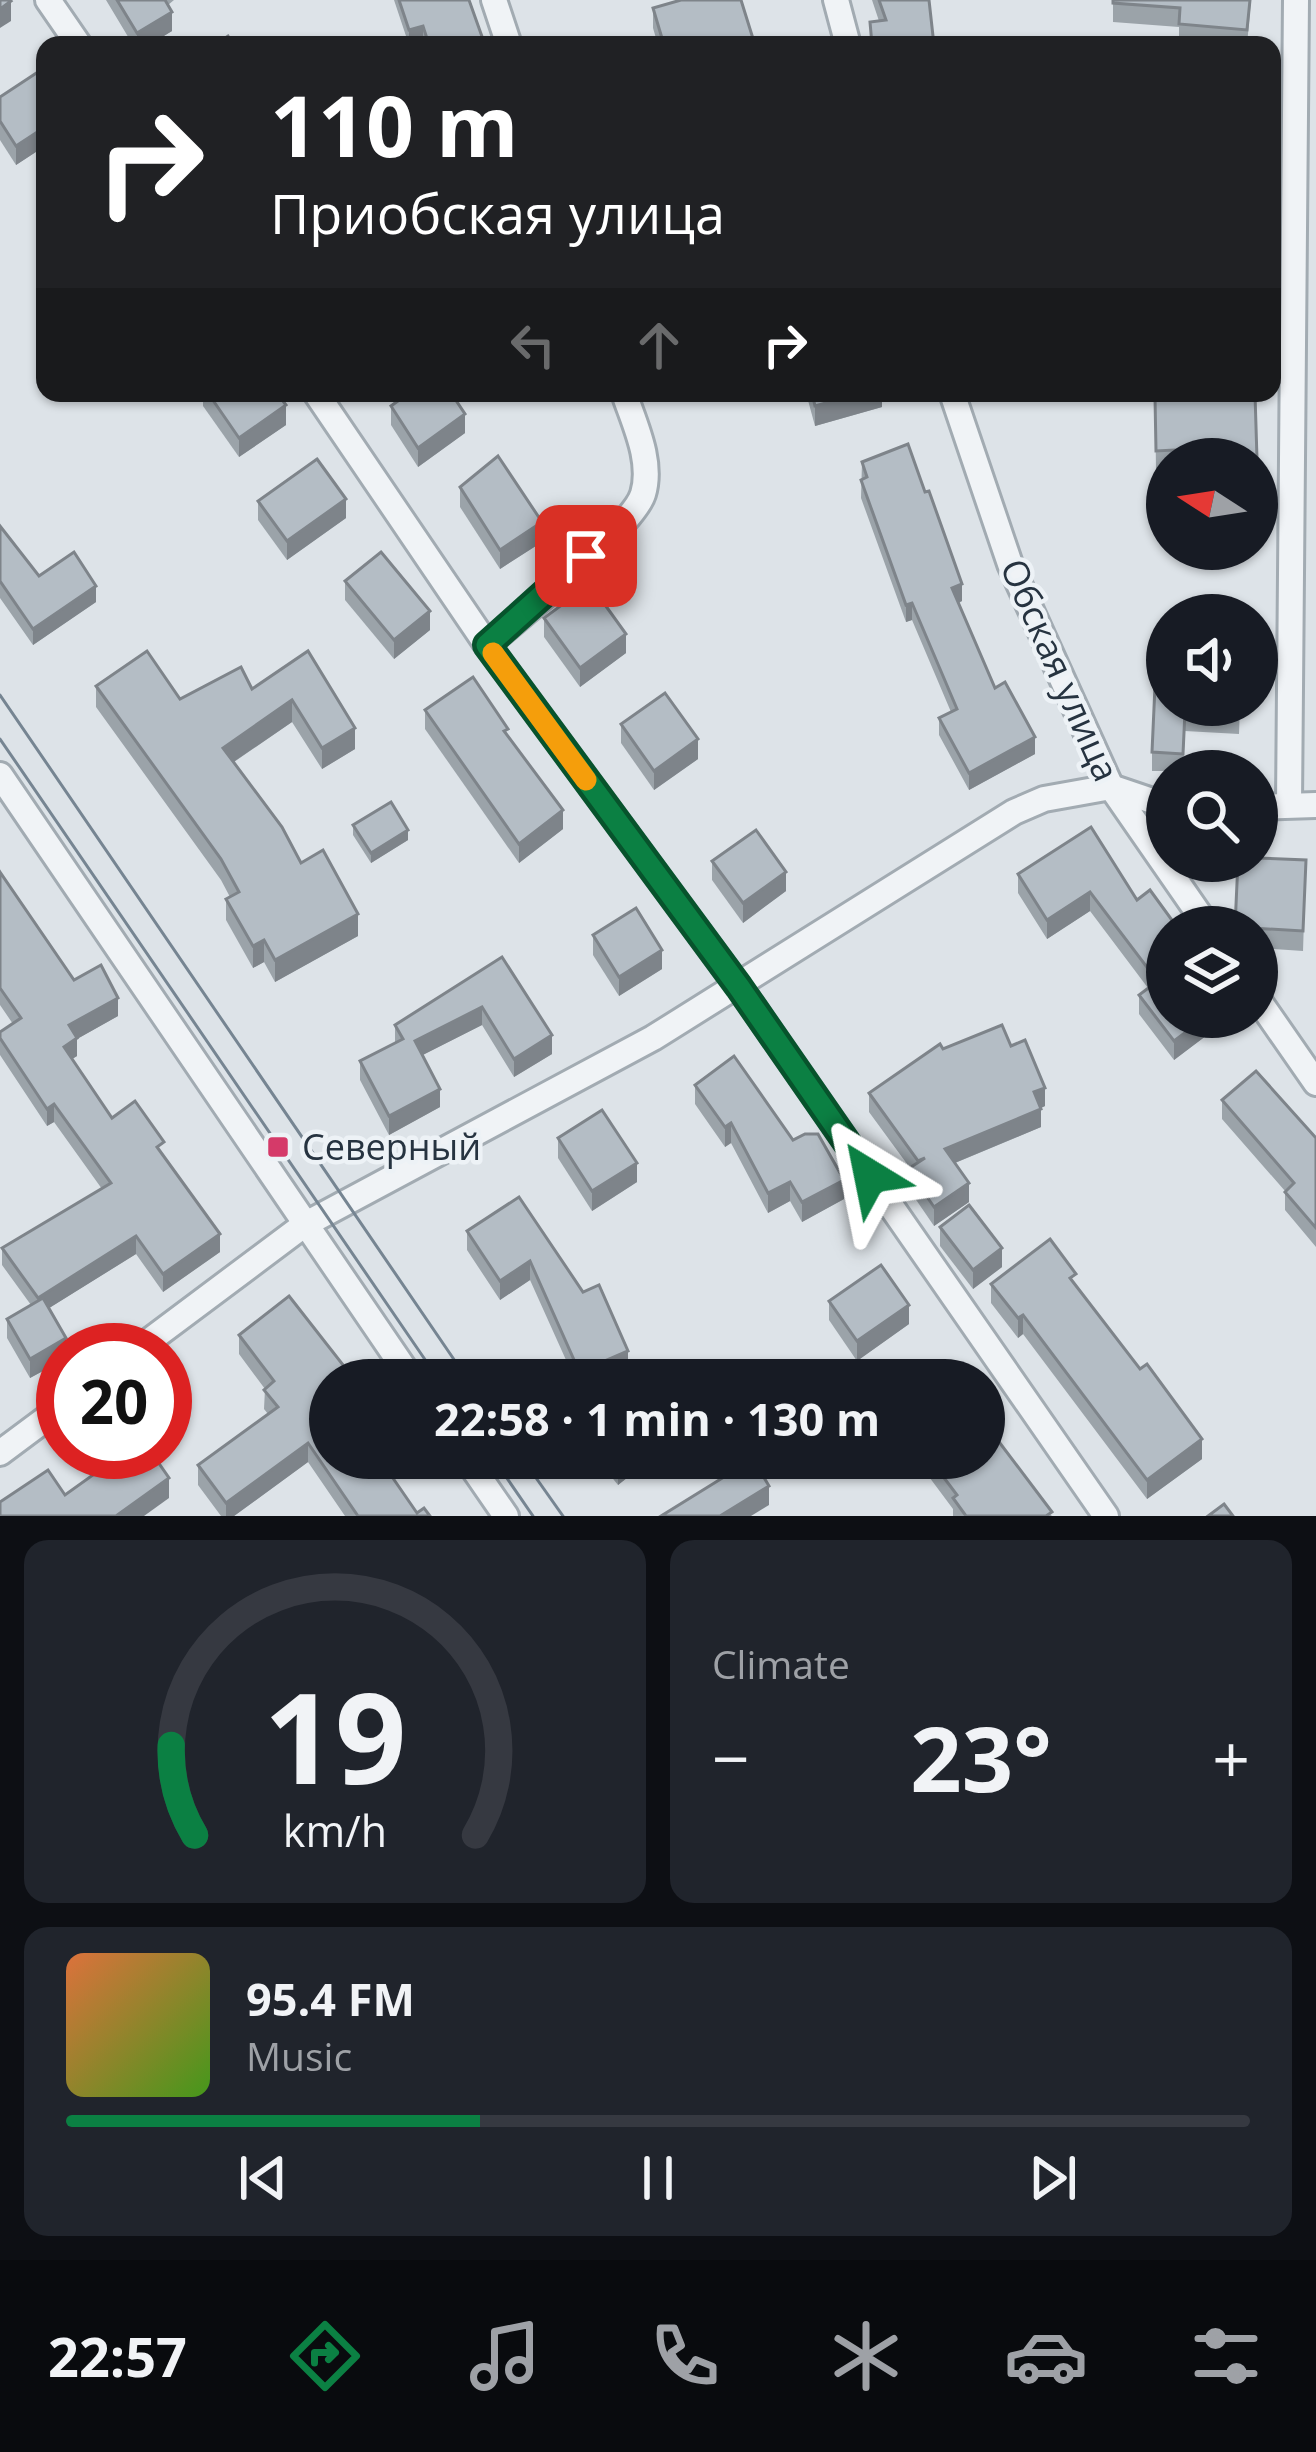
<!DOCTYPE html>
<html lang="en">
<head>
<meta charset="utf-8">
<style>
  :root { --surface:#171b24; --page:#20242c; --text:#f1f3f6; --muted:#9ea1a6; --line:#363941; --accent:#0b8043 }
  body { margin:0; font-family:"Open Sans",sans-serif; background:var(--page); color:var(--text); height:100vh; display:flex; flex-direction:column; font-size:45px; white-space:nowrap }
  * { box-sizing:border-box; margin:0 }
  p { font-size:39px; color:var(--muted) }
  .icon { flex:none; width:66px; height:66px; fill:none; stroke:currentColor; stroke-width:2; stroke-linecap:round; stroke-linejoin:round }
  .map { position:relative; height:1516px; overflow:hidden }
  .sheet { display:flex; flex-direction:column; gap:24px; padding:24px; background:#0d0f14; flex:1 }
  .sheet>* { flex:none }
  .top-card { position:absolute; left:36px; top:36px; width:1245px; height:366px; border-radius:24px; box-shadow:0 3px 9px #0004; background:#202124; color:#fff; overflow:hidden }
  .needle { width:78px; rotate:282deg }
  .buttons { position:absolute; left:1146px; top:438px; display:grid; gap:24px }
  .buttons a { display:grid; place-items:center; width:132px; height:132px; border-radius:50%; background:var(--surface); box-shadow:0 3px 9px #0004; font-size:60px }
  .speed { position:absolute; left:36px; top:1323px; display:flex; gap:24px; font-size:60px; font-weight:700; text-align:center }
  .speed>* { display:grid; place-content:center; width:156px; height:156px; border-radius:50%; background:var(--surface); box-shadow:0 3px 9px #0004; line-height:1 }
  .speed .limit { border:18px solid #d22; background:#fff; color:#111 }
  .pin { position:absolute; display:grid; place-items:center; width:102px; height:102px; color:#fff; margin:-51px; border-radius:24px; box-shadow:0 6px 18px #0006 }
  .me { position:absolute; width:132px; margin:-66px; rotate:325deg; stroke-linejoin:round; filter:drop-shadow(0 0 9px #0008) }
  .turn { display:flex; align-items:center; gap:42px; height:252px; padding:0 36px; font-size:54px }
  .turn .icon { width:156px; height:156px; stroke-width:2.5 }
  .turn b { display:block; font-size:84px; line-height:102px }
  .lanes { display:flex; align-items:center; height:114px; padding:0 36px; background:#0003; justify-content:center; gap:60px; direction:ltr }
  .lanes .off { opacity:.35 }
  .big { font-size:90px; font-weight:700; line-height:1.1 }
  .sheet .card { flex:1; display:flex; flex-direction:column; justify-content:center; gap:18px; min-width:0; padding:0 42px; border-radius:24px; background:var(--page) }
  .sheet .dial { align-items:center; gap:0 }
  .dial svg { height:312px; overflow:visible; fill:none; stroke:var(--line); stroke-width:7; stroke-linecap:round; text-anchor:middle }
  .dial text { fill:var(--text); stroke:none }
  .song { display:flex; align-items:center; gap:36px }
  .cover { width:144px; height:144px; border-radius:18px; background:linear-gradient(135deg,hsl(20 70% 55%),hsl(100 70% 35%)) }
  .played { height:12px; border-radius:6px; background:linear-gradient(90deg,var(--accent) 35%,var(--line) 35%) }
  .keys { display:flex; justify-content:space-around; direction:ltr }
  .heat { display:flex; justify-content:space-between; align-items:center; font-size:66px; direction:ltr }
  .sheet .tiles { flex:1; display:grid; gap:24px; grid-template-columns:1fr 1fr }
  .card:last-child { grid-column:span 2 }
  .trip { position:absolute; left:309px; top:1359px; width:696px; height:120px; border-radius:60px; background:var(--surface); box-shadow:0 3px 9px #0004; font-weight:700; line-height:120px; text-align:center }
  .dock { display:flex; height:192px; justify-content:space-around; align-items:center; background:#090b0e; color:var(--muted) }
  .dock .icon { width:84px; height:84px }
  .dock .selected { color:var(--accent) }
  .dock b { font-size:54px; color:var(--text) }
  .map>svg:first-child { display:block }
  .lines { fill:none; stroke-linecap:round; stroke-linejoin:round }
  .lane-casing { stroke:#a2abb2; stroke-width:30 }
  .lane { stroke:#f0f3f6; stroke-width:24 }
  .tram { stroke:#768592; stroke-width:3 }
  .wall { fill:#9ba3a9 }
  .shaded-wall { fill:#7e848a }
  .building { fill:#b4bdc5; stroke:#7e848a; stroke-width:3 }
  .route-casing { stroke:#07532c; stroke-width:30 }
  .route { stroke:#0b8043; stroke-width:21 }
  .slow { stroke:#f59e0b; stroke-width:21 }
  .poi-dot { fill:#d53a69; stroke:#edf2f6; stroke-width:4.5 }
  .labels { text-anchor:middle; stroke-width:9; stroke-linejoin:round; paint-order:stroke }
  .street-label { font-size:36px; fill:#263340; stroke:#edf2f6 }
  .poi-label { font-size:36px; fill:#263340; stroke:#edf2f6; text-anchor:start }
</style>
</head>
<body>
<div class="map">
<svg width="1316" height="1516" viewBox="0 0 1316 1516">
  <rect width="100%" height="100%" fill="#dde3e8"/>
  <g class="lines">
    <defs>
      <g id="lane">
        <polyline points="48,0 79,45"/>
        <polyline points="494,0 509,45"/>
        <polyline points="836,0 848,45"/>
        <polyline points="316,393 487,645 739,987 1106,1516"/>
        <polyline points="952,393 1010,564 1111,787 1208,927"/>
        <path d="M487 645C518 617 633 527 643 494 653 461 634 423 624 393"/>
        <polyline points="0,775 412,1380"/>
        <polyline points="1289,803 1296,0"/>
        <polyline points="1257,807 1316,805"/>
        <polyline points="1257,998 1316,1083"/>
        <polyline points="137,1350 304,1225 653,1038 1014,812 1044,799 1111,787 1167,806"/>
        <polyline points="0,1453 63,1406"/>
        <polyline points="466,1458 506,1516"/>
      </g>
    </defs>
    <!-- lane casing -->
    <use href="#lane" class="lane-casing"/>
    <!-- lane -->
    <use href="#lane" class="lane"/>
    <!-- tram -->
    <g class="tram">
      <polyline points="0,695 468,1380"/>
      <polyline points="0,739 439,1380"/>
      <polyline points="493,1458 533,1516"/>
      <polyline points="522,1458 563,1516"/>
    </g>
  </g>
  <!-- wall -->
  <g class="wall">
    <polygon points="106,0 174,0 168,5 172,31 149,45 133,45"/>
    <polygon points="394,0 469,0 485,45 424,45 423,41 409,45"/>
    <polygon points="872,0 929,0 934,45 870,45 870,22 879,21"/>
    <polygon points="1113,0 1251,0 1247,45 1179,44 1179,27 1113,22"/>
    <polygon points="653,8 755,45 658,45 653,28"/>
    <polygon points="45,69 45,146 16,165 0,140 0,97"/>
    <polygon points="203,393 277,393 286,425 239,457 203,406"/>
    <polygon points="806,393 882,393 882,407 815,426"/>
    <polygon points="1155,397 1257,459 1167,459 1167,470 1156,470"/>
    <polygon points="391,406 465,433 418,467 391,425"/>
    <polygon points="862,462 962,601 959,603 995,688 1035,754 969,790 939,735 939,718 951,712 912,620 906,622 861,498"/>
    <polygon points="460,487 542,542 500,569 460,507"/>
    <polygon points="258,501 346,518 287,560 258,520"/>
    <polygon points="0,526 39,576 96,602 33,645 0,598"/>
    <polygon points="345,581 430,630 394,659 345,600"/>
    <polygon points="544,618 626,653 580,687 544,637"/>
    <polygon points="308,651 355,749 322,769 292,722 234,762 301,863 358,936 275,982 264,962 253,968 226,920 226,899 230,897 221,880 96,707 96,686 180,699 252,689"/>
    <polygon points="1167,705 1240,705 1239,734 1185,731 1183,771 1152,771 1152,752"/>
    <polygon points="425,710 563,829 519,863 425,729"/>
    <polygon points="621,724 698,759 654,790 621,743"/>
    <polygon points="353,825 408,840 371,863 353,835"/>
    <polygon points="1306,860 1303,951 1257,948 1257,927"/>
    <polygon points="712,861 786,891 743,923 712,880"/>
    <polygon points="0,872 74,980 118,1016 77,1039 77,1056 72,1059 112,1118 164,1157 220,1252 163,1292 136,1254 49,1308 66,1350 63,1350 63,1360 30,1378 7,1338 7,1319 31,1305 2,1265 2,1248 102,1189 54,1122 47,1126 0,1055 0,1032 13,1024 0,1005"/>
    <polygon points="1018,874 1137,900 1167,1017 1215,1017 1215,1029 1174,1060 1139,1014 1139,995 1148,988 1090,911 1047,939 1018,893"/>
    <polygon points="593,935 662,969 619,996 593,955"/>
    <polygon points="502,957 552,1054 514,1077 482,1025 422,1055 440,1107 389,1135 360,1080 360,1061 395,1043 395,1025"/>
    <polygon points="1011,1046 1045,1106 1041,1108 1041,1127 955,1163 969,1202 934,1226 908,1188 908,1169 910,1168 869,1112 869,1093"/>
    <polygon points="695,1085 793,1140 844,1199 802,1222 790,1201 768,1213 731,1143 725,1147 695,1104"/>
    <polygon points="1222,1100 1316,1138 1316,1247 1285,1210 1285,1191 1222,1119"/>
    <polygon points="558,1138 637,1182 592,1211 558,1158"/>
    <polygon points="519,1197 628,1370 613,1377 616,1380 575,1380 530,1280 500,1300 467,1250 467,1231"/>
    <polygon points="940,1227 1002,1267 973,1289 940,1246"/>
    <polygon points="991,1284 1076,1286 1202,1459 1147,1499 1023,1334 1018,1338 991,1303"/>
    <polygon points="829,1301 909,1324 857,1361 829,1320"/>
    <polygon points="239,1335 347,1380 330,1380 330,1458 417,1513 430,1516 345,1516 308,1462 234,1516 221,1516 198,1485 198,1465 268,1414 264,1409 265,1389 239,1354"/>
    <polygon points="596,1458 652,1458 618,1485"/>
    <polygon points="915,1458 984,1458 1052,1516 953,1516 953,1509"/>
  </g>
  <!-- shaded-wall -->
  <g class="shaded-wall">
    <polygon points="11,1 11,21 0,28 0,9"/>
    <polygon points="172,12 172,31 149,45 137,45 137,33"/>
    <polygon points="423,26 423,41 409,45 409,30"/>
    <polygon points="45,127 45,146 16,165 16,146"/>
    <polygon points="862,393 882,393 882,407 815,426 815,406"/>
    <polygon points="286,405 286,425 239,457 239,438"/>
    <polygon points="465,414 465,433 418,467 418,448"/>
    <polygon points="346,499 346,518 287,560 287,541"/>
    <polygon points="542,522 542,542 500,569 500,550"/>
    <polygon points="962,584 962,601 952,605 952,588"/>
    <polygon points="96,586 96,602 33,645 33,629"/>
    <polygon points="912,603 912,620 906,622 906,605"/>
    <polygon points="430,611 430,630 394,659 394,640"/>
    <polygon points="626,634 626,653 580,687 580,668"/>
    <polygon points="292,700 292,722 223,769 223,748"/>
    <polygon points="355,728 355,749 322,769 322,748"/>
    <polygon points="1035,737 1035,754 969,790 969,773"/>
    <polygon points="698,739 698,759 654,790 654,771"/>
    <polygon points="563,810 563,829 519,863 519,844"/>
    <polygon points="408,830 408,840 371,863 371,853"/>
    <polygon points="786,872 786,891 743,923 743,903"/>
    <polygon points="1090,892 1090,911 1047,939 1047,920"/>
    <polygon points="358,914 358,936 275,982 275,960"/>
    <polygon points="264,940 264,962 253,968 253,946"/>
    <polygon points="662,950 662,969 619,996 619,977"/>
    <polygon points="1167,957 1167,977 1149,990 1149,970"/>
    <polygon points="118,998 118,1016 77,1039 77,1056 64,1064 64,1047 69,1025"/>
    <polygon points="482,1007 482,1025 415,1059 415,1041"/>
    <polygon points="1206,1017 1215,1017 1215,1029 1174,1060 1174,1041"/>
    <polygon points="552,1035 552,1054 514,1077 514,1059"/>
    <polygon points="1045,1088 1045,1106 1034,1111 1034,1092"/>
    <polygon points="440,1089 440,1107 389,1135 389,1116"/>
    <polygon points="54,1104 54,1122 47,1126 47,1109"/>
    <polygon points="1041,1109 1041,1127 945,1167 945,1149"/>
    <polygon points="731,1123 731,1143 725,1147 725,1127"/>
    <polygon points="637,1163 637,1182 592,1211 592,1191"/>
    <polygon points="844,1180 844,1199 802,1222 802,1202"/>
    <polygon points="790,1182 790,1201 768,1213 768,1193"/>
    <polygon points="969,1183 969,1202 934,1226 934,1207"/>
    <polygon points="220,1234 220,1252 163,1292 163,1274"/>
    <polygon points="136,1236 136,1254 38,1315 38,1298"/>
    <polygon points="1002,1248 1002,1267 973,1289 973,1270"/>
    <polygon points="530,1261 530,1280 500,1300 500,1281"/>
    <polygon points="909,1305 909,1324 857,1361 857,1341"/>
    <polygon points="1023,1315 1023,1334 1018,1338 1018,1318"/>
    <polygon points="66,1338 66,1350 63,1350 63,1360 30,1378 30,1359"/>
    <polygon points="628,1351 628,1370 605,1380 602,1362"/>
    <polygon points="347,1370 347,1380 335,1380"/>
    <polygon points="1202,1439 1202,1459 1147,1499 1147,1480"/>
    <polygon points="308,1443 308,1462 234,1516 226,1516 226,1503"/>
    <polygon points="628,1458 652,1458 618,1485 618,1466"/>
    <polygon points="169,1478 169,1498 144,1516 116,1516"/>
    <polygon points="769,1486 769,1505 751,1516 720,1516"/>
  </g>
  <!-- building -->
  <g class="building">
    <polygon points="0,0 10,0 11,1 0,9"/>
    <polygon points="117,0 165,0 172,12 137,33"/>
    <polygon points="399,0 469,0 485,45 429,45 423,26 409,30"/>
    <polygon points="681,0 741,0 755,45 664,45 653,8"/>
    <polygon points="879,0 929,0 934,45 872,45 870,22 886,20"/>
    <polygon points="1113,0 1250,0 1247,30 1179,24 1180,8 1113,3"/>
    <polygon points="228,36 234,45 215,45"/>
    <polygon points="44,68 45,127 16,146 0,121 0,97"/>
    <polygon points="208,393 277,393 286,405 239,438"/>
    <polygon points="409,393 451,393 465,414 418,448 391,406"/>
    <polygon points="812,393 862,393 815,406"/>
    <polygon points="1255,394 1257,459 1174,459 1174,450 1156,451 1155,397"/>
    <polygon points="908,444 925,492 929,491 962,584 952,588 995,688 1005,682 1035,737 969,773 939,718 957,709 912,603 906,605 861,480 867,477 862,462"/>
    <polygon points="498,456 542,522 500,550 460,487"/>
    <polygon points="317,459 346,499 287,541 258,501"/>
    <polygon points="0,526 39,576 74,552 96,586 33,629 0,581"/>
    <polygon points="381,552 430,611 394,640 345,581"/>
    <polygon points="590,584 626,634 580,668 544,618"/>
    <polygon points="1157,642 1167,643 1167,705 1239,705 1239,715 1185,711 1183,754 1152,752"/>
    <polygon points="147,651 180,699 241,667 252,689 308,651 355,728 322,748 292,700 223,748 282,827 301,863 323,850 358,914 275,960 264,940 253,946 226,899 239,892 221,859 96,686"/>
    <polygon points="473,677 508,729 504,731 563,810 519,844 425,710"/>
    <polygon points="665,693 698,739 654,771 621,724"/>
    <polygon points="391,802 408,830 371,853 353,825"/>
    <polygon points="1091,827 1137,900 1150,890 1177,927 1167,927 1167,957 1149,970 1090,892 1047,920 1018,874"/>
    <polygon points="756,830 786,872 743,903 712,861"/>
    <polygon points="1257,858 1306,860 1303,931 1235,927 1238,861 1257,861"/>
    <polygon points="0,872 74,980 101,965 118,998 69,1025 77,1038 64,1047 112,1118 135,1101 164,1142 157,1147 220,1234 163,1274 136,1236 38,1298 2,1248 111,1183 54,1104 47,1109 0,1038 0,1032 21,1018 0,988"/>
    <polygon points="636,908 662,950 619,977 593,935"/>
    <polygon points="502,957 552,1035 514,1059 482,1007 415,1041 440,1089 389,1116 360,1061 403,1039 395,1025"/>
    <polygon points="1167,974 1167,1017 1206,1017 1174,1041 1139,995"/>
    <polygon points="1002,1025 1011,1046 1025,1040 1045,1088 1034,1092 1041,1109 945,1149 969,1183 934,1207 908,1169 925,1158 918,1161 869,1093 940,1044 943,1049"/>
    <polygon points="734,1056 793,1140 805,1134 818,1134 844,1180 802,1202 790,1182 768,1193 731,1123 725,1127 695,1085"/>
    <polygon points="1256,1071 1316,1138 1316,1228 1285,1192 1294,1183 1222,1100"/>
    <polygon points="602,1110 637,1163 592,1191 558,1138"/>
    <polygon points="519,1197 583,1292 599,1285 628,1351 602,1362 616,1380 583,1380 530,1261 500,1281 467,1231"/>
    <polygon points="969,1205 1002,1248 973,1270 940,1227"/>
    <polygon points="1050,1239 1076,1274 1070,1278 1140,1369 1147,1364 1202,1439 1147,1480 1023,1315 1018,1318 991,1284"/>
    <polygon points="881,1265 909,1305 857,1341 829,1301"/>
    <polygon points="289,1296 347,1370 335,1380 330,1380 330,1458 379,1458 417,1513 424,1508 430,1516 358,1516 308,1443 226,1503 198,1465 278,1407 264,1390 274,1381 239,1335"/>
    <polygon points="43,1298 66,1338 30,1359 7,1319"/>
    <polygon points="942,1367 952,1380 924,1380"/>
    <polygon points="984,1422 1052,1512 1046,1516 966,1516 953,1498 957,1495 929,1458 984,1458"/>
    <polygon points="125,1452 151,1452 169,1478 116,1516 0,1516 0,1502 48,1470 65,1495"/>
    <polygon points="612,1458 628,1458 618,1466"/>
    <polygon points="753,1459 769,1486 720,1516 661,1516"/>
    <polygon points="1224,1504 1233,1516 1208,1516"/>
  </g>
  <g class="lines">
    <defs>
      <polyline id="route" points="586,556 487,645 739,987 870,1176"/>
    </defs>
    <!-- route casing -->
    <use href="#route" class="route-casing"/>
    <!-- route -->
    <use href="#route" class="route"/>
    <!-- slow -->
    <polyline class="slow" points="493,653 586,780"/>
  </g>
  <!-- markers -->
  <rect class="poi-dot" x="266" y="1135" width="24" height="24" rx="6"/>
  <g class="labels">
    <!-- street labels -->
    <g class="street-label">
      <text transform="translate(1060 670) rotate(66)" y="13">Обская улица</text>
    </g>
    <!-- poi labels -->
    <g class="poi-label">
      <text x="302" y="1160">Северный</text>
    </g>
  </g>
</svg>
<div class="buttons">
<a><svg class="needle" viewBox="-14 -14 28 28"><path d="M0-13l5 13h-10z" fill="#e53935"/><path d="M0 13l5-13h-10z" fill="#9ea1a6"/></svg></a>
<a><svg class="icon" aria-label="sound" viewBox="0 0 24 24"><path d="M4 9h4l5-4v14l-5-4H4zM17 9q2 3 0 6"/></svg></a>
<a><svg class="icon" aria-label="search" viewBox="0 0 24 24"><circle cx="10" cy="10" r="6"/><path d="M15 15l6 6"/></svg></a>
<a><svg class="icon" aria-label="layers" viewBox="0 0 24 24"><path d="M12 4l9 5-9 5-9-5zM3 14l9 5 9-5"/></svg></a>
</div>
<div class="speed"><div class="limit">20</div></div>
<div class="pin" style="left:586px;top:556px;background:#d93025"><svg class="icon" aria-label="arrive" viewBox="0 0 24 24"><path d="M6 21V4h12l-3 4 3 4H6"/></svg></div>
<svg class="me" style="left:870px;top:1176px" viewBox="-20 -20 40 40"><path d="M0-17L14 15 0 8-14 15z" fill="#0b8043" stroke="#fff" stroke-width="4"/></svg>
<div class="trip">22:58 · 1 min · 130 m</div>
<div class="top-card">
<div class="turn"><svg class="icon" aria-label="right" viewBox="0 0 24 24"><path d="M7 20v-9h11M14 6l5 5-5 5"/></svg><div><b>110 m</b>Приобская улица</div></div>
<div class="lanes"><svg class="icon off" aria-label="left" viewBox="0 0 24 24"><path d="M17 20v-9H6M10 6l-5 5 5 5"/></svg><svg class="icon off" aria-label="ahead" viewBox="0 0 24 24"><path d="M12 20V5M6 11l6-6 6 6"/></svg><svg class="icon" aria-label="right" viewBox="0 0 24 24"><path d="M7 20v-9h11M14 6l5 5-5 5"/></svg></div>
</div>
</div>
<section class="sheet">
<div class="tiles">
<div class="card dial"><svg viewBox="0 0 100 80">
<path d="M14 69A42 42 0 1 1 86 69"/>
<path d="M14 69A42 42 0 0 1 8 46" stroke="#0b8043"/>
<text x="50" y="56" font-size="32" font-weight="700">19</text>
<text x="50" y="72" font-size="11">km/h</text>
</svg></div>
<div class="card"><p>Climate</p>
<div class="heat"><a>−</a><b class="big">23°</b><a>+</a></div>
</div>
<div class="card">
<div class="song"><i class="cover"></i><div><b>95.4 FM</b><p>Music</p></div></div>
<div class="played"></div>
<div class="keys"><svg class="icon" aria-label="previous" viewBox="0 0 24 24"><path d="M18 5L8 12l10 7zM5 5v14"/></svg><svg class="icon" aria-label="pause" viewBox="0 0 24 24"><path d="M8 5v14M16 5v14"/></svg><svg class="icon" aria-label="next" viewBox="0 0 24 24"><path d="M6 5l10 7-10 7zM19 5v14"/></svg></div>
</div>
</div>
</section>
<nav class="dock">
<b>22:57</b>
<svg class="icon selected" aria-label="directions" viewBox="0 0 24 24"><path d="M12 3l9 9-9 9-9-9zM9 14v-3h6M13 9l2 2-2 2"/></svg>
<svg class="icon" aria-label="music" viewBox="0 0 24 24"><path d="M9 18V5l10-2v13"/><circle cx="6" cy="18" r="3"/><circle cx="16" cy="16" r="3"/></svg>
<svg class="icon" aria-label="phone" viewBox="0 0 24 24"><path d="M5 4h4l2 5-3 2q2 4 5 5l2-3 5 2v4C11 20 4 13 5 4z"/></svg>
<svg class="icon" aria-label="climate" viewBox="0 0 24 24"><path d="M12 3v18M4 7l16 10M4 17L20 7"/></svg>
<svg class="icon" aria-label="car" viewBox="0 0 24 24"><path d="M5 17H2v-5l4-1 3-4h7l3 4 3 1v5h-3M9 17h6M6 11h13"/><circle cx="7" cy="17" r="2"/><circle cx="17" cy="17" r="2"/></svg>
<svg class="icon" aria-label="filters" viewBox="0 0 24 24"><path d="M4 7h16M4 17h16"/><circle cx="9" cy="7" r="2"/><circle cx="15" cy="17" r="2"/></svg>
</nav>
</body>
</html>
